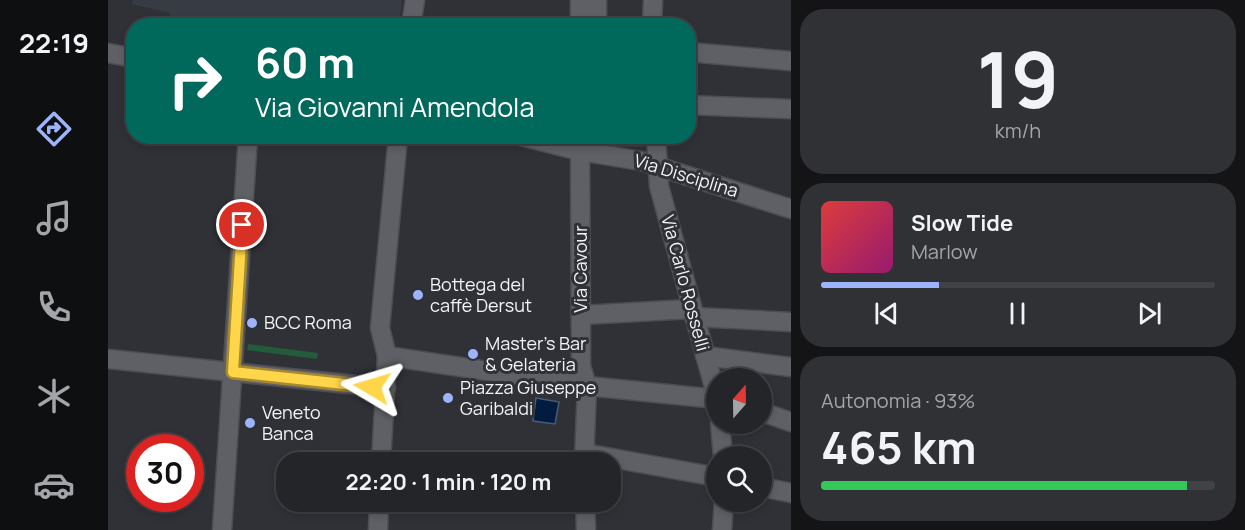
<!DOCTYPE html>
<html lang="it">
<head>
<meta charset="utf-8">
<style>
  :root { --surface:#242528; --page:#303134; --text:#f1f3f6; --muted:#a3a5a8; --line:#414245; --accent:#9db4fd }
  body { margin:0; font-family:Manrope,sans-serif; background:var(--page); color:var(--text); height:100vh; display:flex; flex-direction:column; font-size:22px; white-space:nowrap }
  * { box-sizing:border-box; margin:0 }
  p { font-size:20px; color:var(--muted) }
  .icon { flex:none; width:33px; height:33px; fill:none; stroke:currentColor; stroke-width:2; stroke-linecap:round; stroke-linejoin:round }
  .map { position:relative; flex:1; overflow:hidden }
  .drawer { display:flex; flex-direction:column; gap:9px; padding:9px; background:#141416; width:454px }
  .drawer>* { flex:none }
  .guide { position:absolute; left:18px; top:18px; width:570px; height:126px; border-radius:24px; box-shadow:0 3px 9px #0003,0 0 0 2px var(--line); background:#00695c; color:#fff; overflow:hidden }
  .needle { width:39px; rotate:20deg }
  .controls { position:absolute; left:598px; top:368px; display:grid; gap:12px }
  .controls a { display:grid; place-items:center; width:66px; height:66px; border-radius:50%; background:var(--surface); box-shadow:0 3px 9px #0003,0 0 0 2px var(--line); font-size:30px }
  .speed { position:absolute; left:18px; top:434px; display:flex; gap:12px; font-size:30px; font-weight:700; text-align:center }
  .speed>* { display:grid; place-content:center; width:78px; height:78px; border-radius:50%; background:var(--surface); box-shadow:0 3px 9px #0003,0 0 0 2px var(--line); line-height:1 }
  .speed .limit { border:9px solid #d22; background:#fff; color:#111 }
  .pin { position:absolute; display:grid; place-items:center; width:51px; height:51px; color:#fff; margin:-26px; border:3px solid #fff; border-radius:50%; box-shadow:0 2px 6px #0007 }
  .me { position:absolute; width:66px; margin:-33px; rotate:277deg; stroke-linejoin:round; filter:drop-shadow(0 0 4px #0008) }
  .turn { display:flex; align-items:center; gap:21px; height:126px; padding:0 30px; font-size:27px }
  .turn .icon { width:78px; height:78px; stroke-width:2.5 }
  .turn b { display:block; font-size:42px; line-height:51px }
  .big { font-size:45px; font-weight:700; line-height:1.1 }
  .drawer .tile { flex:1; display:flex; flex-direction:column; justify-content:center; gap:9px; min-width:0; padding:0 21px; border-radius:24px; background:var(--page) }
  .drawer .dial { align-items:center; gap:0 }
  .dial b { font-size:78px; line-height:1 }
  .song { display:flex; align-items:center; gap:18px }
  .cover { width:72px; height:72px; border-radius:9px; background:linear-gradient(135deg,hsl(0 70% 55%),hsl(320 70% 35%)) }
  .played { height:6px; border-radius:3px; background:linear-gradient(90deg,var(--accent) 30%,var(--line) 30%) }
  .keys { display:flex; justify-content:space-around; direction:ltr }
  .charge { height:9px; border-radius:4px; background:linear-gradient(90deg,#34c759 93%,var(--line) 0) }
  .trip { position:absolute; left:168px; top:452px; width:345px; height:60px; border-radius:24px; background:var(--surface); box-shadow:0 3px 9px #0003,0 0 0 2px var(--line); font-weight:700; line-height:60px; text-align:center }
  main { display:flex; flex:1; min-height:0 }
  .dock { display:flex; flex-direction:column; width:108px; justify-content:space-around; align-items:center; background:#0e0f10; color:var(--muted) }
  .dock .icon { width:42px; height:42px }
  .dock .selected { color:var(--accent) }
  .dock b { font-size:27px; color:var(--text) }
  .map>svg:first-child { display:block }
  .built { fill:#373b44 }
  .green { fill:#225c3a }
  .water { fill:#011c3f; stroke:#495c76; stroke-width:1.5 }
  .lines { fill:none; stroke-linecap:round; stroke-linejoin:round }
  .minor-casing { stroke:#4c4d51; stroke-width:21 }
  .minor { stroke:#5f6065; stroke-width:18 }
  .route-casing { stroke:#a68a30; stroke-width:15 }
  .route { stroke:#ffd54a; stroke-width:10 }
  .poi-dot { fill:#9db4fd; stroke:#303136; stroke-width:2 }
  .labels { text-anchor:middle; stroke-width:6; stroke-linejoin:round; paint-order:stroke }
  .street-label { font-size:18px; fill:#f2f3f5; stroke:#303136 }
  .poi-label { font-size:18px; fill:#f2f3f5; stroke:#303136; text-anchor:start }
</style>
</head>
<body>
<main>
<nav class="dock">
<b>22:19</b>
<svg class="icon selected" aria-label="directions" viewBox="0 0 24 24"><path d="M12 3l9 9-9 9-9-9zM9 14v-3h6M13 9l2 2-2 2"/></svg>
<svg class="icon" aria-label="music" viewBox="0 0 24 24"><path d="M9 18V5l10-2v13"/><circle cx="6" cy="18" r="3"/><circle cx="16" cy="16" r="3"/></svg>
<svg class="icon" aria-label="phone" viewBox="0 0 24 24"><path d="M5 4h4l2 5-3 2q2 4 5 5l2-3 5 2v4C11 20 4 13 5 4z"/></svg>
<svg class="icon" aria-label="climate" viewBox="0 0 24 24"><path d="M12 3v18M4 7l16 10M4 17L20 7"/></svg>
<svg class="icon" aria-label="car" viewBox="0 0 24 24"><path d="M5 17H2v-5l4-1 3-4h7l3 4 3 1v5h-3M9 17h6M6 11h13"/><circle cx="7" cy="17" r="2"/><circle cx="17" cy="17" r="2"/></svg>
</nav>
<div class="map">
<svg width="683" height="530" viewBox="0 0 683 530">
  <rect width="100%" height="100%" fill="#303136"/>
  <!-- built -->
  <polygon class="built" points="25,0 294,0 291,25 59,26 62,13 24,4"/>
  <!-- green -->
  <polygon class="green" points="140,344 210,353 209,359 139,350"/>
  <!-- water -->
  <polygon class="water" points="428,398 451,402 447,424 425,421"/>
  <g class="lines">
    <defs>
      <g id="minor">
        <polyline points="489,0 489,26"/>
        <polyline points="303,26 307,0"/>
        <polyline points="472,26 472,0"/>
        <polyline points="544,26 545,0"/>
        <polyline points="580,52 683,61"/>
        <polyline points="0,53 26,58"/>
        <polyline points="580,105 683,109"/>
        <polyline points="413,136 472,151 533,161 683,209"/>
        <polyline points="472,136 473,366 479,386 476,462"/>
        <polyline points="490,136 534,136"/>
        <polyline points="548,136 551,186 609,398"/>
        <polyline points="474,315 583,309"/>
        <polyline points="586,317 683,322"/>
        <polyline points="279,356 479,386 609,399"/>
        <polyline points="597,356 683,367"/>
        <polyline points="0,359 278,388"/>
        <polyline points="654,412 683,422"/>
        <polyline points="612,423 615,456"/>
        <polyline points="476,453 609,477"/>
        <polyline points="273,462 279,356 272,328 290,136"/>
        <polyline points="654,487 683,493"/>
        <polyline points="477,501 478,530"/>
        <polyline points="114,530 140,136"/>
        <polyline points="270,530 271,501"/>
        <polyline points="614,530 616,501"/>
      </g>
    </defs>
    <!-- minor casing -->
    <use href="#minor" class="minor-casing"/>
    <!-- minor -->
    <use href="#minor" class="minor"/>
  </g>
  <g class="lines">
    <defs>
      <polyline id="route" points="134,225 125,372 264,387"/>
    </defs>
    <!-- route casing -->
    <use href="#route" class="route-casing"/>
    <!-- route -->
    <use href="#route" class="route"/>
  </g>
  <!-- markers -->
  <g class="poi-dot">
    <circle cx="310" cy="295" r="6"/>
    <circle cx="144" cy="323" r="6"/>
    <circle cx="365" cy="354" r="6"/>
    <circle cx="340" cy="398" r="6"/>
    <circle cx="142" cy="423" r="6"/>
  </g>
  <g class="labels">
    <!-- street labels -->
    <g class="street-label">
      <text transform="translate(578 176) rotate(17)" y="6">Via Disciplina</text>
      <text transform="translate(473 269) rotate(-90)" y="6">Via Cavour</text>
      <text transform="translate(577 283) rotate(75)" y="6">Via Carlo Rosselli</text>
    </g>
    <!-- poi labels -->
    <g class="poi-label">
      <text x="322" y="291">Bottega del<tspan x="322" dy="21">caffè Dersut</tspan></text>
      <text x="156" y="329">BCC Roma</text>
      <text x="377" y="350">Master's Bar<tspan x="377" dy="21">&amp; Gelateria</tspan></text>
      <text x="352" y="394">Piazza Giuseppe<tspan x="352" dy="21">Garibaldi</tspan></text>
      <text x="154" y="419">Veneto<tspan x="154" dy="21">Banca</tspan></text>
    </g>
  </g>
</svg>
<div class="controls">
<a><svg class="needle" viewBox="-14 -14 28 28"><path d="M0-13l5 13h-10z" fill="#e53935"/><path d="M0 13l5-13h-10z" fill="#a3a5a8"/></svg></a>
<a><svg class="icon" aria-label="search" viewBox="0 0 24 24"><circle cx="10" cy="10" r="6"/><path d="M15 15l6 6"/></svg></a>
</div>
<div class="speed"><div class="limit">30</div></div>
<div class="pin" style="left:134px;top:225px;background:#d93025"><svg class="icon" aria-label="arrive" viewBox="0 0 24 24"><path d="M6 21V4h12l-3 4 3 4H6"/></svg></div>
<svg class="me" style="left:264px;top:387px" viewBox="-20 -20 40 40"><path d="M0-17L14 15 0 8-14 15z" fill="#ffd54a" stroke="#fff" stroke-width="4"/></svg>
<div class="trip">22:20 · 1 min · 120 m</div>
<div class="guide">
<div class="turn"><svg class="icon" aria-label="right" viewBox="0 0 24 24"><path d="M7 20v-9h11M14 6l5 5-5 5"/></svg><div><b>60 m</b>Via Giovanni Amendola</div></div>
</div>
</div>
<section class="drawer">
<div class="tile dial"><b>19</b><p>km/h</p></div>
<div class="tile">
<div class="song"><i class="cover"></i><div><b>Slow Tide</b><p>Marlow</p></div></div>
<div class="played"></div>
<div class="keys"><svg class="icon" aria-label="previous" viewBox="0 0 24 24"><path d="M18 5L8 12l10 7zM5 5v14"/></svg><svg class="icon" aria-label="pause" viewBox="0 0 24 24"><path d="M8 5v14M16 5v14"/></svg><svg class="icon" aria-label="next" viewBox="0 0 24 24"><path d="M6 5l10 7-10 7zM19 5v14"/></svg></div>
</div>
<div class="tile"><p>Autonomia · 93%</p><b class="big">465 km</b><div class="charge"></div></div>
</section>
</main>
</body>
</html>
